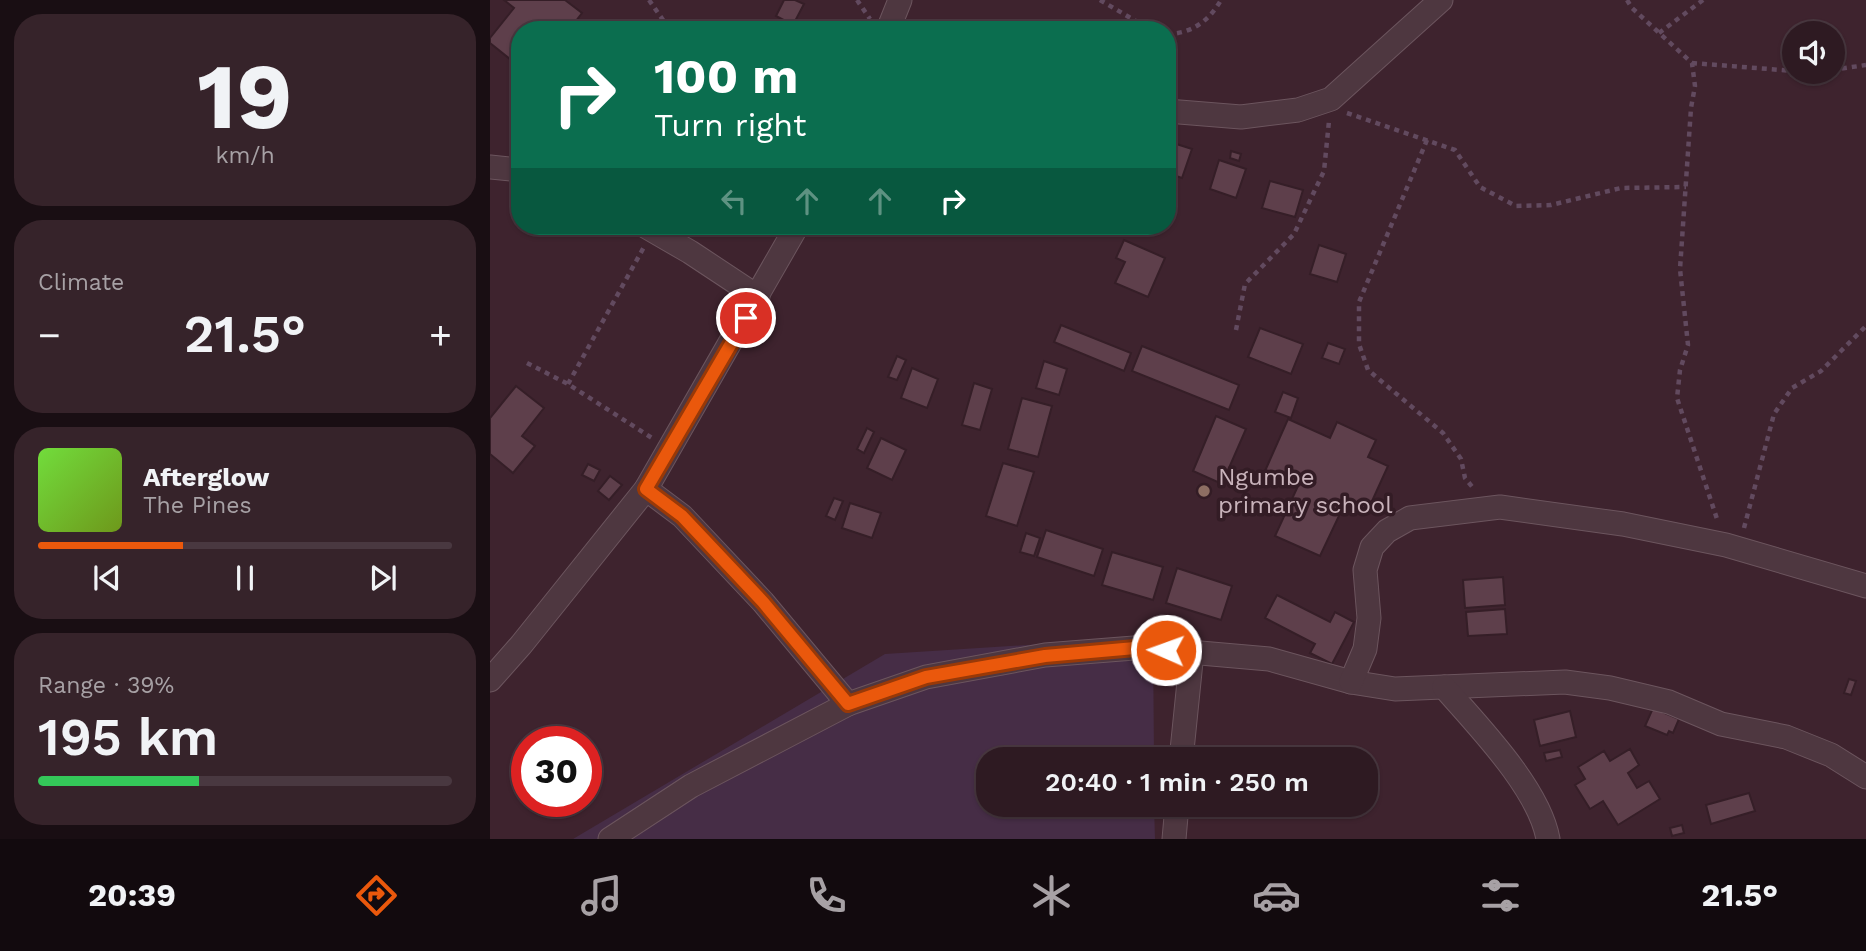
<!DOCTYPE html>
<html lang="en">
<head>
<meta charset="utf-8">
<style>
  :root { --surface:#2e1a22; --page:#36232a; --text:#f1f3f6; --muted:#a7a1a5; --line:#493840; --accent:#ea580c }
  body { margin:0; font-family:"Work Sans",sans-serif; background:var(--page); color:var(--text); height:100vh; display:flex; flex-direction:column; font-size:26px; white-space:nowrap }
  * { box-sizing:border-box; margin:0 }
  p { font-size:23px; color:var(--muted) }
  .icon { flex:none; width:38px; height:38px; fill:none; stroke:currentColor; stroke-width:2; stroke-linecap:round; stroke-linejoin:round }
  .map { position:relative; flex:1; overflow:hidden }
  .sheet { display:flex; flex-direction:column; gap:14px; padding:14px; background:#190e13; width:490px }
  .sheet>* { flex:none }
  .guide { position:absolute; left:21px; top:21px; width:665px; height:214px; border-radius:28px; box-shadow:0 2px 5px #0004,0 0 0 2px var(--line); background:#0b6e4f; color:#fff; overflow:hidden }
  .buttons { position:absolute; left:1292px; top:21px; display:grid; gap:14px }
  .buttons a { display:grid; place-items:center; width:63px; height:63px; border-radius:50%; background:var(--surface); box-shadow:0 2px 5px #0004,0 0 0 2px var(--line); font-size:35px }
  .speed { position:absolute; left:21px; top:726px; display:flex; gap:14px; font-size:35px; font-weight:700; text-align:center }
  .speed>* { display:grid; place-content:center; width:91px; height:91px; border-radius:50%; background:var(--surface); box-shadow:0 2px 5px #0004,0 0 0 2px var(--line); line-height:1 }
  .speed .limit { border:10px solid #d22; background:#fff; color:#111 }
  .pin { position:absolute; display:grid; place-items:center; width:60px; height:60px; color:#fff; margin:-30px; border:4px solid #fff; border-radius:50%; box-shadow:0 2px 7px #0007 }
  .me { position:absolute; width:77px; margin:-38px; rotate:272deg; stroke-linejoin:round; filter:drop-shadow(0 0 5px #0008) }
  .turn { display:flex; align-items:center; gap:24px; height:147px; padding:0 28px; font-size:32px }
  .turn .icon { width:91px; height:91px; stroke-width:2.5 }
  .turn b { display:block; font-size:49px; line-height:60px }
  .lanes { display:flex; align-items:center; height:66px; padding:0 28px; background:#0003; justify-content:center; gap:35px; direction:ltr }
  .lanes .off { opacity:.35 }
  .big { font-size:52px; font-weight:600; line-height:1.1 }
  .sheet .card { flex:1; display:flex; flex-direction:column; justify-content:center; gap:10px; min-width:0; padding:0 24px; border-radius:28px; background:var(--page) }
  .sheet .dial { align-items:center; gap:0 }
  .dial b { font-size:91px; line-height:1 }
  .song { display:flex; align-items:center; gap:21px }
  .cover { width:84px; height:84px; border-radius:10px; background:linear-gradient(135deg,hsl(100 70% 55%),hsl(80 70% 35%)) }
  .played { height:7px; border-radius:4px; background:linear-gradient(90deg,var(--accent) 35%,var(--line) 35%) }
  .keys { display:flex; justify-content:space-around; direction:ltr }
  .heat { display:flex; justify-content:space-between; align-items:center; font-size:38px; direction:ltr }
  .charge { height:10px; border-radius:5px; background:linear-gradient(90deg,#34c759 39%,var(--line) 0) }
  .trip { position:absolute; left:486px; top:747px; width:402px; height:70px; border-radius:28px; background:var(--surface); box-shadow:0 2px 5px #0004,0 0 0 2px var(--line); font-weight:600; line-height:70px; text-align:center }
  .tab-bar { display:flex; height:112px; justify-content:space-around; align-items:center; background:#120a0e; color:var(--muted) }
  .tab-bar .icon { width:49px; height:49px }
  .tab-bar .active { color:var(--accent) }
  .tab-bar b { font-size:32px; color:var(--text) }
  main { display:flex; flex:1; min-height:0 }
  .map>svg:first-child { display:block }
  .green { fill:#462d46 }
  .building { fill:#5e3f4b; stroke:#351e27; stroke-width:2 }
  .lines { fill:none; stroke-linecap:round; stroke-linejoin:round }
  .minor-casing { stroke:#6c555e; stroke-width:25 }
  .path { stroke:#624a5f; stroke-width:4.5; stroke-dasharray:5 5; stroke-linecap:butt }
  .minor { stroke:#4e3740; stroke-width:23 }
  .route-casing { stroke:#983908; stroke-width:18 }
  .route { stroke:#ea580c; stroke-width:12 }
  .education-dot { fill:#8d6e63; stroke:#331c25; stroke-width:2.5 }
  .labels { text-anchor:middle; stroke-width:7; stroke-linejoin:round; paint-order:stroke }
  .poi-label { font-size:24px; fill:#c9b3bb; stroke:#331c25; text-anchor:start }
</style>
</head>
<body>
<main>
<section class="sheet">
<div class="card dial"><b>19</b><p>km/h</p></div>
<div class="card"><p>Climate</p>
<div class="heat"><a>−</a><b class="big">21.5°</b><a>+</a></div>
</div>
<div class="card">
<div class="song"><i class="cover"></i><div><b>Afterglow</b><p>The Pines</p></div></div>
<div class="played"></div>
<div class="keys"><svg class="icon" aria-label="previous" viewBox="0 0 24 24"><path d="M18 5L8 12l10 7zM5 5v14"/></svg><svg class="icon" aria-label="pause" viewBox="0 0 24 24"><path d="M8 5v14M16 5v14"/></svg><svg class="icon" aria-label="next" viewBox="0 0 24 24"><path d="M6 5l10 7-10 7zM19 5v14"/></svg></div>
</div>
<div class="card"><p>Range · 39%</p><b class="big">195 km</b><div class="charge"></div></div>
</section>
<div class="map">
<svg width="1376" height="839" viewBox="0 0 1376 839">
  <rect width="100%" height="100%" fill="#3e232e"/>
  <!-- green -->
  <polygon class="green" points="663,637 664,759 499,760 499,805 664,805 665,839 83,839 395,654"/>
  <!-- building -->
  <g class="building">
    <polygon points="14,0 75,0 92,13 79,30 30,30 30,59 26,64 0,43 0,38 24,8"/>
    <polygon points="294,0 305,0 314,4 303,25 286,16"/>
    <polygon points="677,141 702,149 692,178 677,173"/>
    <polygon points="741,151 751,154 749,161 740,158"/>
    <polygon points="729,160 756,169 746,198 720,189"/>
    <polygon points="780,181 813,190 805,217 772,208"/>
    <polygon points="206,226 225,226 222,232"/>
    <polygon points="634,240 675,258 658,297 625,283 635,262 626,258"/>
    <polygon points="829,245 856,254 847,282 820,274"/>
    <polygon points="571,325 641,353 634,371 564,342"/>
    <polygon points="770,328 813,344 801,374 758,357"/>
    <polygon points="838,343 855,349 849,364 832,358"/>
    <polygon points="652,346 749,385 739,410 642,371"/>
    <polygon points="407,356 416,360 407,380 398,377"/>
    <polygon points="554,361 577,369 569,395 546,388"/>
    <polygon points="422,368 448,379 437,408 411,398"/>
    <polygon points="484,383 502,389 490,430 472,425"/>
    <polygon points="26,386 54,408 32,436 45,446 23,473 0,454 0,418"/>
    <polygon points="793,392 808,398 801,418 785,412"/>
    <polygon points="532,398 562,406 548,457 518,449"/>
    <polygon points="726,416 756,429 732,484 703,471"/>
    <polygon points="798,419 840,438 847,422 886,440 878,457 898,466 878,510 856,501 830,556 785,536 808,486 775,471"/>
    <polygon points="377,428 384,432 374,453 367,449"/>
    <polygon points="391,438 416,450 402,480 377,468"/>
    <polygon points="513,463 544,472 527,526 496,516"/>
    <polygon points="98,464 110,470 104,481 92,475"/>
    <polygon points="120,476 132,485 119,500 108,491"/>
    <polygon points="344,498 353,501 345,520 336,516"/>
    <polygon points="360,503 391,513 382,538 352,528"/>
    <polygon points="556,530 613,549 604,576 547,557"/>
    <polygon points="536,533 550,538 544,556 530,552"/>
    <polygon points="622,552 673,567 663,600 612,585"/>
    <polygon points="687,568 742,586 731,620 676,603"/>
    <polygon points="1013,577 1015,605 975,608 973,580"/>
    <polygon points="787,595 840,622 845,612 864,622 842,664 820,653 825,644 775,618"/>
    <polygon points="1015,609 1017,634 978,636 976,612"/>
    <polygon points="1359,679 1366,681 1361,695 1354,693"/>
    <polygon points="1163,708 1189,719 1183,733 1179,731 1177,735 1155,726"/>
    <polygon points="1080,711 1086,737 1050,746 1044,720"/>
    <polygon points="1140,749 1149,765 1138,773 1147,788 1159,781 1170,799 1128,825 1113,801 1100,809 1085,785 1095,779 1088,767 1114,751 1120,761"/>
    <polygon points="1070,750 1072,757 1056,761 1054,753"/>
    <polygon points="1259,793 1265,811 1221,824 1216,805"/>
    <polygon points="1192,825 1194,833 1182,836 1180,828"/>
  </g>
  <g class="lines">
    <defs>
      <g id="minor">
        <polyline points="398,30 410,0"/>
        <polyline points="677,111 751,117 808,110 841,99 951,0"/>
        <polyline points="0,167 30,170"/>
        <polyline points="155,226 200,252 268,297"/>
        <polyline points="156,489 192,516 273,602 358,704 436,677 555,655 644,648 676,650 779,659 861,682 905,689 1075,682 1120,688 1179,702 1231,724 1296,737 1341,755 1376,777"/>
        <polyline points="0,680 31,645 156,489 307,226"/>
        <polyline points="861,682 875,649 879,618 875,570 882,547 897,531 920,518 1010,507 1133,524 1236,545 1376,586"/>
        <path d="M954 687C987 725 1049 788 1058 839"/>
        <polyline points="691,760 702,652"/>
        <polyline points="120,839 201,786 358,704"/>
        <polyline points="684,839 687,805"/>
      </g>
    </defs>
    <!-- minor casing -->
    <use href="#minor" class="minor-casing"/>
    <!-- path -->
    <g class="path">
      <polyline points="159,0 180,30"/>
      <polyline points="367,0 380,19"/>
      <polyline points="610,0 661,30"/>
      <polyline points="1137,0 1142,8 1202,63 1205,86 1201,108 1190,269 1198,345 1190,370 1187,398 1228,522"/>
      <polyline points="1169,33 1213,0"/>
      <path d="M677 34C701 34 719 21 731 0"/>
      <polyline points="1202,63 1304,71"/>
      <polyline points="1342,70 1376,65"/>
      <polyline points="857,113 965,150 990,187 1026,206 1061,205 1131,188 1196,187"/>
      <polyline points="937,140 869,302 869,344 878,370 953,433 971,459 975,478 984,489"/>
      <polyline points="746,330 755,284 804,234 834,171 839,121"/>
      <polyline points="37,363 78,384 162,438"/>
      <polyline points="78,384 154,247"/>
      <polyline points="1254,528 1284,414 1302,388 1331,371 1376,326"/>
    </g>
    <!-- minor -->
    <use href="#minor" class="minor"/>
  </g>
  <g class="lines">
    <defs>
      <polyline id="route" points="256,318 156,489 192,516 273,602 358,704 436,677 555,656 645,648 676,650"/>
    </defs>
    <!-- route casing -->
    <use href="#route" class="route-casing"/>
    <!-- route -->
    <use href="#route" class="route"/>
  </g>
  <!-- markers -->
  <circle class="education-dot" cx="714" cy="491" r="7"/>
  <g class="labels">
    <!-- poi labels -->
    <g class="poi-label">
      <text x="728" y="485">Ngumbe<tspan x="728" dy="28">primary school</tspan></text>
    </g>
  </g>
</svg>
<div class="buttons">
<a><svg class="icon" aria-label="sound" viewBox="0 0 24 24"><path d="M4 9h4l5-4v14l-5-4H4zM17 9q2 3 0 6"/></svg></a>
</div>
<div class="speed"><div class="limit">30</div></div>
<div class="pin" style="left:256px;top:318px;background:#d93025"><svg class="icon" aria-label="arrive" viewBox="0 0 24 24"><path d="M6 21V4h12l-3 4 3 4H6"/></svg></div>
<svg class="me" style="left:676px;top:650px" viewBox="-20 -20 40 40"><circle r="17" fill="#ea580c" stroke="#fff" stroke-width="3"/><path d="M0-11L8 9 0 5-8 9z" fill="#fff"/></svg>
<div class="trip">20:40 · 1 min · 250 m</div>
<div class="guide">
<div class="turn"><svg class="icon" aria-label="right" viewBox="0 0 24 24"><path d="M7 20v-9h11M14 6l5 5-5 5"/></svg><div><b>100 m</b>Turn right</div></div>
<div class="lanes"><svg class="icon off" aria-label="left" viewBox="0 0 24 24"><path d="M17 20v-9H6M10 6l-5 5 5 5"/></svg><svg class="icon off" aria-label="ahead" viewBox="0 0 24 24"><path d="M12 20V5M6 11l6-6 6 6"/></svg><svg class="icon off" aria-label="ahead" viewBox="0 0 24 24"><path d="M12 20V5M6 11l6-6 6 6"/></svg><svg class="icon" aria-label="right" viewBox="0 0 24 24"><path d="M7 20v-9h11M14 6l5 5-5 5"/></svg></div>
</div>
</div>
</main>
<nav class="tab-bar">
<b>20:39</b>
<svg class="icon active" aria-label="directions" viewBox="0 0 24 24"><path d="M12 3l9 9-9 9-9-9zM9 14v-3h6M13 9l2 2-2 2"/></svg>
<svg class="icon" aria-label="music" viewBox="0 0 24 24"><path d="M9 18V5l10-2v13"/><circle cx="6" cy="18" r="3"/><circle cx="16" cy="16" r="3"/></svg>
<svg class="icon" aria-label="phone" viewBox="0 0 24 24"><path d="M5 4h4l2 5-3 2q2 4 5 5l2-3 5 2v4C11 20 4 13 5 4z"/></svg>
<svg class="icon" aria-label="climate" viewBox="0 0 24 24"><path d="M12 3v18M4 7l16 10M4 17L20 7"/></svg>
<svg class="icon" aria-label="car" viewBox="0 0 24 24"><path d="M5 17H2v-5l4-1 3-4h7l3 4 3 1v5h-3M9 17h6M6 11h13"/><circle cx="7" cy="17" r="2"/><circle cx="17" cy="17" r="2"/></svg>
<svg class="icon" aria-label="filters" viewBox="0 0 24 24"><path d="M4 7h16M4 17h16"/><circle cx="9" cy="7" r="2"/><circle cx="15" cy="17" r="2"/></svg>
<b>21.5°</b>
</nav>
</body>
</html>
